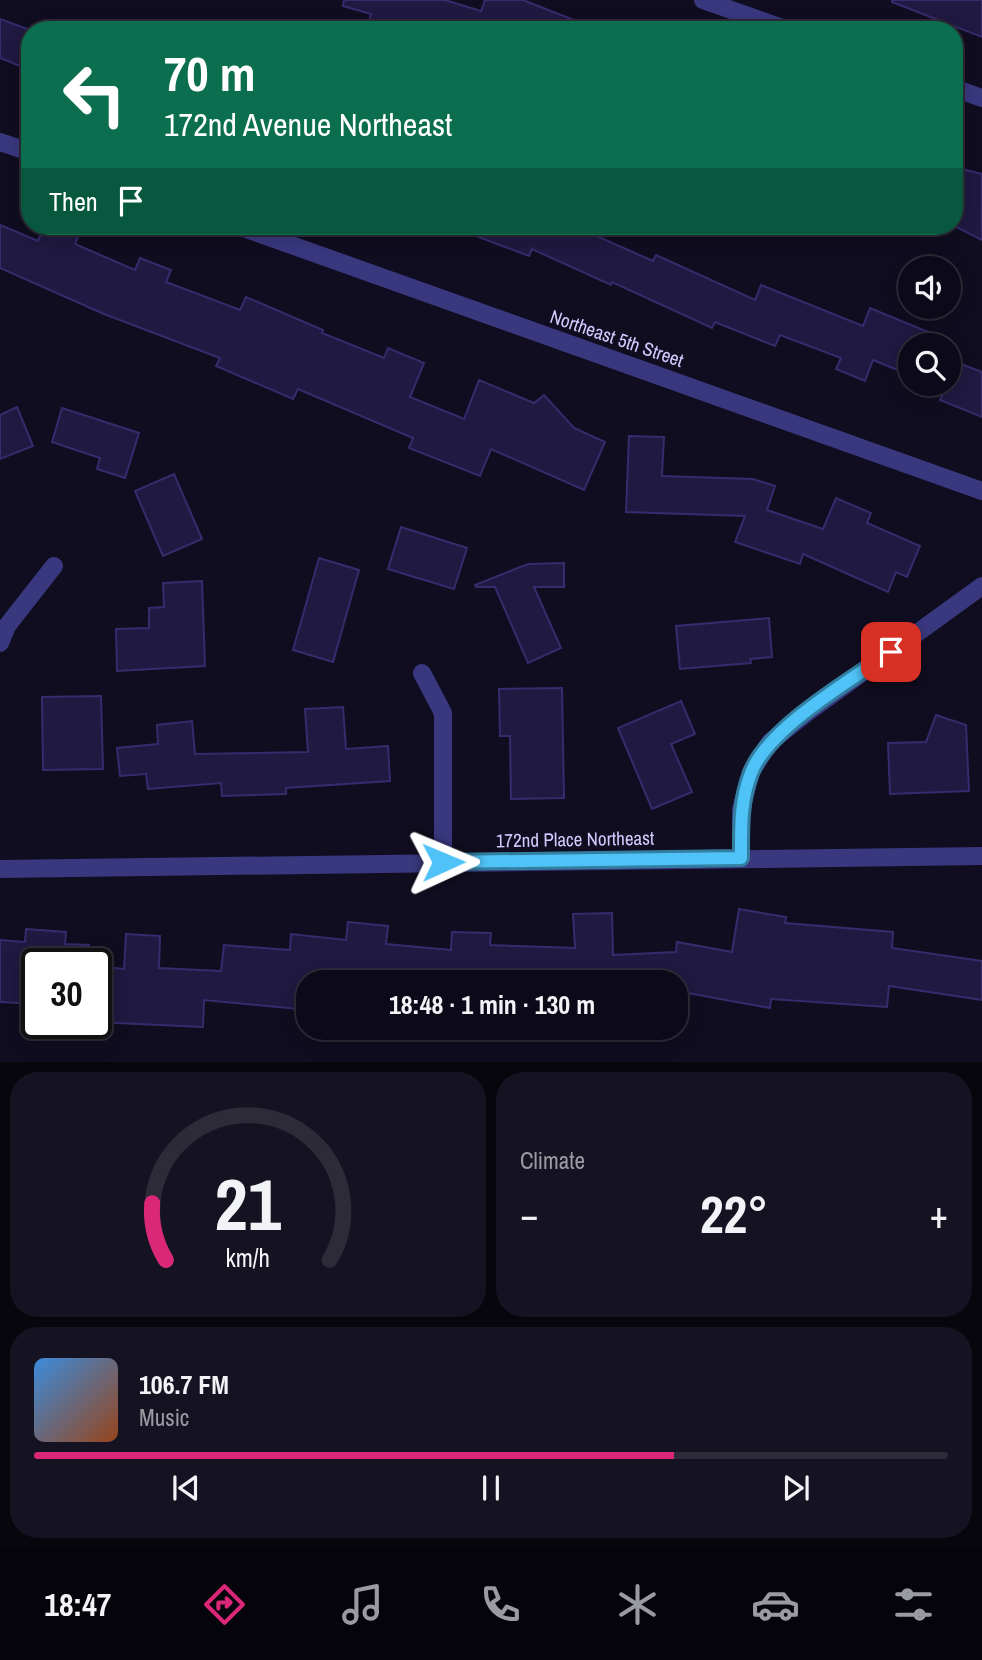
<!DOCTYPE html>
<html lang="en">
<head>
<meta charset="utf-8">
<style>
  :root { --surface:#0c0a18; --page:#151321; --text:#f1f3f6; --muted:#9a9aa2; --line:#2c2b37; --accent:#db2777 }
  body { margin:0; font-family:"Archivo Narrow",sans-serif; background:var(--page); color:var(--text); height:100vh; display:flex; flex-direction:column; font-size:26px; white-space:nowrap }
  * { box-sizing:border-box; margin:0 }
  p { font-size:23px; color:var(--muted) }
  .icon { flex:none; width:38px; height:38px; fill:none; stroke:currentColor; stroke-width:2; stroke-linecap:round; stroke-linejoin:round }
  .map { position:relative; height:1062px; overflow:hidden }
  .details { display:flex; flex-direction:column; gap:10px; padding:10px; background:#07060d; flex:1 }
  .details>* { flex:none }
  .guide { position:absolute; left:21px; top:21px; width:942px; height:214px; border-radius:28px; box-shadow:0 4px 18px #0003,0 0 0 2px var(--line); background:#0b6e4f; color:#fff; overflow:hidden }
  .controls { position:absolute; left:898px; top:256px; display:grid; gap:14px }
  .controls a { display:grid; place-items:center; width:63px; height:63px; border-radius:50%; background:var(--surface); box-shadow:0 4px 18px #0003,0 0 0 2px var(--line); font-size:35px }
  .speed { position:absolute; left:21px; top:948px; display:flex; gap:14px; font-size:35px; font-weight:700; text-align:center }
  .speed>* { display:grid; place-content:center; width:91px; height:91px; border-radius:50%; background:var(--surface); box-shadow:0 4px 18px #0003,0 0 0 2px var(--line); line-height:1 }
  .speed .limit { border:4px solid #111; border-radius:10px; background:#fff; color:#111 }
  .pin { position:absolute; display:grid; place-items:center; width:60px; height:60px; color:#fff; margin:-30px; border-radius:14px; box-shadow:0 4px 10px #0006 }
  .me { position:absolute; width:77px; margin:-38px; rotate:89deg; stroke-linejoin:round; filter:drop-shadow(0 0 5px #0008) }
  .turn { display:flex; align-items:center; gap:24px; height:147px; padding:0 28px; font-size:32px }
  .turn .icon { width:91px; height:91px; stroke-width:2.5 }
  .turn b { display:block; font-size:49px; line-height:60px }
  .then { display:flex; align-items:center; height:66px; padding:0 28px; background:#0003; gap:14px; font-size:26px }
  .big { font-size:52px; font-weight:700; line-height:1.1 }
  .details .tile { flex:1; display:flex; flex-direction:column; justify-content:center; gap:10px; min-width:0; padding:0 24px; border-radius:28px; background:var(--page) }
  .details .dial { align-items:center; gap:0 }
  .dial svg { height:182px; overflow:visible; fill:none; stroke:var(--line); stroke-width:7; stroke-linecap:round; text-anchor:middle }
  .dial text { fill:var(--text); stroke:none }
  .song { display:flex; align-items:center; gap:21px }
  .cover { width:84px; height:84px; border-radius:10px; background:linear-gradient(135deg,hsl(210 70% 55%),hsl(20 70% 35%)) }
  .played { height:7px; border-radius:4px; background:linear-gradient(90deg,var(--accent) 70%,var(--line) 70%) }
  .keys { display:flex; justify-content:space-around; direction:ltr }
  .heat { display:flex; justify-content:space-between; align-items:center; font-size:38px; direction:ltr }
  .details .tiles { flex:1; display:grid; gap:10px; grid-template-columns:1fr 1fr }
  .tile:last-child { grid-column:span 2 }
  .trip { position:absolute; left:296px; top:970px; width:392px; height:70px; border-radius:28px; background:var(--surface); box-shadow:0 4px 18px #0003,0 0 0 2px var(--line); font-weight:700; line-height:70px; text-align:center }
  .dock { display:flex; height:112px; justify-content:space-around; align-items:center; background:#05040a; color:var(--muted) }
  .dock .icon { width:49px; height:49px }
  .dock .on { color:var(--accent) }
  .dock b { font-size:32px; color:var(--text) }
  .map>svg:first-child { display:block }
  .building { fill:#201941; stroke:#372b6d; stroke-width:2 }
  .lines { fill:none; stroke-linecap:round; stroke-linejoin:round }
  .minor { stroke:#39387f; stroke-width:18 }
  .route-casing { stroke:#337fa1; stroke-width:18 }
  .route { stroke:#4fc3f7; stroke-width:12 }
  .labels { text-anchor:middle; stroke-width:7; stroke-linejoin:round; paint-order:stroke }
  .street-label { font-size:19px; fill:#d1ccff; stroke:#100d20 }
</style>
</head>
<body>
<div class="map">
<svg width="982" height="1062" viewBox="0 0 982 1062">
  <rect width="100%" height="100%" fill="#100d20"/>
  <!-- building -->
  <g class="building">
    <polygon points="344,0 445,0 481,11 485,0 523,0 594,28 423,30 400,23 398,30 366,30 371,14 343,6"/>
    <polygon points="892,0 982,0 982,37 892,2"/>
    <polygon points="0,19 30,30 30,70 0,58"/>
    <polygon points="954,167 982,174 982,240 954,226"/>
    <polygon points="0,225 38,241 45,226 60,226 79,234 75,244 135,270 140,258 171,270 166,282 240,310 246,297 323,330 322,333 384,358 388,348 424,363 410,397 464,419 479,380 534,403 544,395 574,428 605,442 584,490 491,449 480,476 409,448 413,438 298,389 293,399 216,366 220,358 104,314 0,268"/>
    <polygon points="455,226 595,226 592,234 653,261 656,255 755,300 761,285 863,326 870,308 938,336 934,345 910,345 910,375 873,360 865,381 836,369 841,358 780,335 775,346 715,322 712,328 612,282 611,285 532,249 529,256 455,228"/>
    <polygon points="948,359 982,372 982,417 940,400 945,389 930,383 948,383"/>
    <polygon points="17,407 33,446 0,459 0,415"/>
    <polygon points="62,408 139,433 125,478 97,469 100,458 52,442"/>
    <polygon points="629,436 664,437 662,476 753,479 775,486 767,510 823,529 836,498 871,513 867,523 920,546 907,577 896,572 888,592 803,554 800,564 735,542 745,516 626,512"/>
    <polygon points="174,474 202,539 163,556 135,491"/>
    <polygon points="401,527 467,548 454,589 388,569"/>
    <polygon points="319,558 359,570 333,662 293,650"/>
    <polygon points="564,563 564,587 534,587 561,648 528,663 495,587 476,587 475,585 528,564"/>
    <polygon points="202,581 205,666 117,671 116,629 149,628 149,608 164,607 163,583"/>
    <polygon points="769,618 772,657 750,659 751,663 680,669 676,626"/>
    <polygon points="562,688 564,798 511,799 510,736 500,736 499,689"/>
    <polygon points="101,696 103,769 43,770 42,697"/>
    <polygon points="681,701 695,734 671,744 692,792 652,809 618,728"/>
    <polygon points="343,707 346,749 388,746 390,781 286,788 286,794 222,796 221,783 148,789 146,774 120,776 117,748 158,744 157,725 192,721 195,754 308,752 305,709"/>
    <polygon points="936,715 966,725 969,791 890,794 888,743 926,742"/>
    <polygon points="739,909 786,917 785,923 893,932 892,948 982,961 982,1000 889,986 887,1007 771,999 770,1008 676,991 676,982 308,982 308,1010 204,1000 203,1027 96,1022 96,966 124,969 126,934 160,936 159,968 221,971 224,945 290,950 291,934 346,940 348,922 388,926 386,944 451,950 452,932 491,933 490,945 575,948 573,914 612,913 613,955 676,952 677,942 732,952"/>
    <polygon points="26,929 66,932 65,944 89,945 89,964 37,964 37,1004 0,1002 0,940 25,942"/>
  </g>
  <g class="lines">
    <!-- minor -->
    <g class="minor">
      <polyline points="703,0 788,30"/>
      <polyline points="954,88 982,98"/>
      <polyline points="0,142 30,152"/>
      <polyline points="238,226 982,491"/>
      <polyline points="0,643 7,626 54,566"/>
      <polyline points="422,673 443,713 443,862"/>
      <polyline points="741,858 741,809 751,772 770,742 808,712 982,586"/>
      <polyline points="0,869 982,856"/>
    </g>
  </g>
  <g class="lines">
    <defs>
      <path id="route" d="M443 862 741 858C741 829 740 801 751 773 768 728 851 680 891 652"/>
    </defs>
    <!-- route casing -->
    <use href="#route" class="route-casing"/>
    <!-- route -->
    <use href="#route" class="route"/>
  </g>
  <g class="labels">
    <!-- street labels -->
    <g class="street-label">
      <text transform="translate(617 338) rotate(19)" y="7">Northeast 5th Street</text>
      <text transform="translate(575 839) rotate(-1)" y="7">172nd Place Northeast</text>
    </g>
  </g>
</svg>
<div class="controls">
<a><svg class="icon" aria-label="sound" viewBox="0 0 24 24"><path d="M4 9h4l5-4v14l-5-4H4zM17 9q2 3 0 6"/></svg></a>
<a><svg class="icon" aria-label="search" viewBox="0 0 24 24"><circle cx="10" cy="10" r="6"/><path d="M15 15l6 6"/></svg></a>
</div>
<div class="speed"><div class="limit">30</div></div>
<div class="pin" style="left:891px;top:652px;background:#d93025"><svg class="icon" aria-label="arrive" viewBox="0 0 24 24"><path d="M6 21V4h12l-3 4 3 4H6"/></svg></div>
<svg class="me" style="left:443px;top:862px" viewBox="-20 -20 40 40"><path d="M0-17L14 15 0 8-14 15z" fill="#4fc3f7" stroke="#fff" stroke-width="4"/></svg>
<div class="trip">18:48 · 1 min · 130 m</div>
<div class="guide">
<div class="turn"><svg class="icon" aria-label="left" viewBox="0 0 24 24"><path d="M17 20v-9H6M10 6l-5 5 5 5"/></svg><div><b>70 m</b>172nd Avenue Northeast</div></div>
<div class="then">Then<svg class="icon" aria-label="arrive" viewBox="0 0 24 24"><path d="M6 21V4h12l-3 4 3 4H6"/></svg></div>
</div>
</div>
<section class="details">
<div class="tiles">
<div class="tile dial"><svg viewBox="0 0 100 80">
<path d="M14 69A42 42 0 1 1 86 69"/>
<path d="M14 69A42 42 0 0 1 8 44" stroke="#db2777"/>
<text x="50" y="56" font-size="32" font-weight="700">21</text>
<text x="50" y="72" font-size="11">km/h</text>
</svg></div>
<div class="tile"><p>Climate</p>
<div class="heat"><a>−</a><b class="big">22°</b><a>+</a></div>
</div>
<div class="tile">
<div class="song"><i class="cover"></i><div><b>106.7 FM</b><p>Music</p></div></div>
<div class="played"></div>
<div class="keys"><svg class="icon" aria-label="previous" viewBox="0 0 24 24"><path d="M18 5L8 12l10 7zM5 5v14"/></svg><svg class="icon" aria-label="pause" viewBox="0 0 24 24"><path d="M8 5v14M16 5v14"/></svg><svg class="icon" aria-label="next" viewBox="0 0 24 24"><path d="M6 5l10 7-10 7zM19 5v14"/></svg></div>
</div>
</div>
</section>
<nav class="dock">
<b>18:47</b>
<svg class="icon on" aria-label="directions" viewBox="0 0 24 24"><path d="M12 3l9 9-9 9-9-9zM9 14v-3h6M13 9l2 2-2 2"/></svg>
<svg class="icon" aria-label="music" viewBox="0 0 24 24"><path d="M9 18V5l10-2v13"/><circle cx="6" cy="18" r="3"/><circle cx="16" cy="16" r="3"/></svg>
<svg class="icon" aria-label="phone" viewBox="0 0 24 24"><path d="M5 4h4l2 5-3 2q2 4 5 5l2-3 5 2v4C11 20 4 13 5 4z"/></svg>
<svg class="icon" aria-label="climate" viewBox="0 0 24 24"><path d="M12 3v18M4 7l16 10M4 17L20 7"/></svg>
<svg class="icon" aria-label="car" viewBox="0 0 24 24"><path d="M5 17H2v-5l4-1 3-4h7l3 4 3 1v5h-3M9 17h6M6 11h13"/><circle cx="7" cy="17" r="2"/><circle cx="17" cy="17" r="2"/></svg>
<svg class="icon" aria-label="filters" viewBox="0 0 24 24"><path d="M4 7h16M4 17h16"/><circle cx="9" cy="7" r="2"/><circle cx="15" cy="17" r="2"/></svg>
</nav>
</body>
</html>
